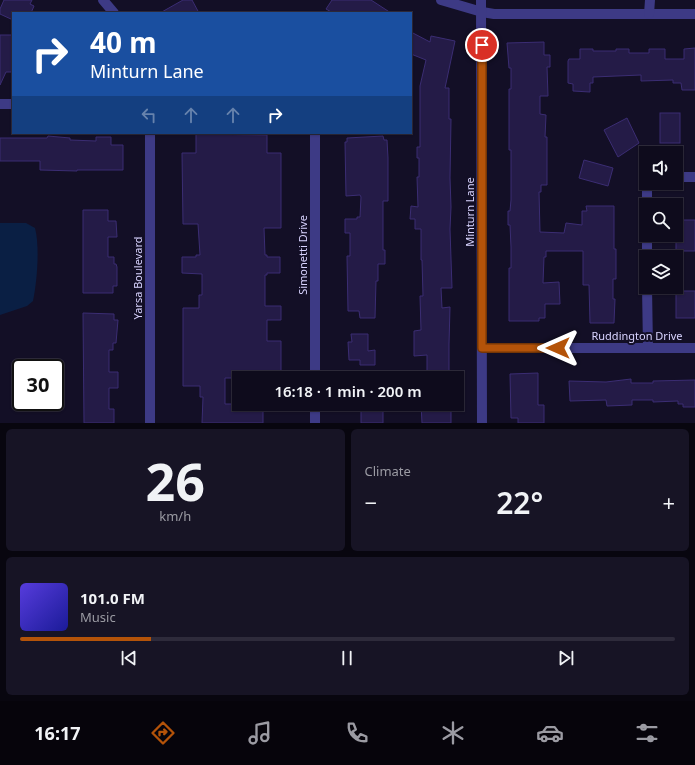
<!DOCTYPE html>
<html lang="en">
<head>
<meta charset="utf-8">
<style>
  :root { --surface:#0e0b1c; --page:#171425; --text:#f1f3f6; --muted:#9b9ba3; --line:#2e2b3b; --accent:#b45309 }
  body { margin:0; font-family:"Noto Sans",sans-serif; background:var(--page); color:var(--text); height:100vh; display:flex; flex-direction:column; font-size:15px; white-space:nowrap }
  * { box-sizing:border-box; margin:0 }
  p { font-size:13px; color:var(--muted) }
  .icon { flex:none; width:22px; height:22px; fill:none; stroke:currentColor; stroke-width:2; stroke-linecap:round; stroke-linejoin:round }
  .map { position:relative; height:423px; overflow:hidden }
  .sheet { display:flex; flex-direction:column; gap:6px; padding:6px; background:#08060f; flex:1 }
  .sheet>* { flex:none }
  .hud { position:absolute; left:12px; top:12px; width:400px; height:122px; border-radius:0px; box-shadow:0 1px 3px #0004,0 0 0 1px var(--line); background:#1a4fa0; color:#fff; overflow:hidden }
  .buttons { position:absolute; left:639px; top:146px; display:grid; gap:8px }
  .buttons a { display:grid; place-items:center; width:44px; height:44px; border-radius:0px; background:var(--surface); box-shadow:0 1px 3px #0004,0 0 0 1px var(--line); font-size:20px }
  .speed { position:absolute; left:12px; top:359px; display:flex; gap:8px; font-size:20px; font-weight:700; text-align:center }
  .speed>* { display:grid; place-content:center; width:52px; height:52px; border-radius:50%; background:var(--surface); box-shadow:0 1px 3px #0004,0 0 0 1px var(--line); line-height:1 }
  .speed .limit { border:2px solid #111; border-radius:6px; background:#fff; color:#111 }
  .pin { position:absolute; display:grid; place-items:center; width:34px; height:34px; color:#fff; margin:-17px; border:2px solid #fff; border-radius:50%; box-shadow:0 1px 4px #0007 }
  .me { position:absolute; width:44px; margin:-22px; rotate:270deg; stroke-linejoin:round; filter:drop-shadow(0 0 3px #0008) }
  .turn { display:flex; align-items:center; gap:14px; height:84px; padding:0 12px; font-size:18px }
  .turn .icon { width:52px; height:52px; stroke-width:2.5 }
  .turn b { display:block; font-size:28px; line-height:34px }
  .lanes { display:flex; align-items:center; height:38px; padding:0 12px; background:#0003; justify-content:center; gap:20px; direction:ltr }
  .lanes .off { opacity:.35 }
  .big { font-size:30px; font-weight:600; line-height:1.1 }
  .sheet .widget { flex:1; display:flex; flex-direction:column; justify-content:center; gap:6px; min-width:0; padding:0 14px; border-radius:6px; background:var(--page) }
  .sheet .dial { align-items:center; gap:0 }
  .dial b { font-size:52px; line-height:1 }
  .song { display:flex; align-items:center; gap:12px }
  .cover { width:48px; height:48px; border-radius:6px; background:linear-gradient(135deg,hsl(250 70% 55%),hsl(240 70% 35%)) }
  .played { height:4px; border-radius:2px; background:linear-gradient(90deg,var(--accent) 20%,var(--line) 20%) }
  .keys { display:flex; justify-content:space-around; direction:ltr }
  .heat { display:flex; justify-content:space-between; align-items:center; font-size:22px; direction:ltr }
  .sheet .tiles { flex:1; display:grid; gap:6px; grid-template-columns:1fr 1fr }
  .widget:last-child { grid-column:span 2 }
  .trip { position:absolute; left:232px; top:371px; width:232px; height:40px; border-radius:0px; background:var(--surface); box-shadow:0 1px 3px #0004,0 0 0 1px var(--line); font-weight:600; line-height:40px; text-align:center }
  .dock { display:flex; height:64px; justify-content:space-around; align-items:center; background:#06040b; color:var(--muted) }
  .dock .icon { width:28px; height:28px }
  .dock .on { color:var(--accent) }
  .dock b { font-size:18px; color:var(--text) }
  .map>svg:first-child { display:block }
  .water { fill:#0a1f44 }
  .building { fill:#241b47; stroke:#3b2d73 }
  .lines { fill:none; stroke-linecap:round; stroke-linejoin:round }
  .minor { stroke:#3d3a85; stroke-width:10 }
  .route-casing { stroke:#753606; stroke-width:10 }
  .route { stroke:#b45309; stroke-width:7 }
  .labels { text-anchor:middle; stroke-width:4; stroke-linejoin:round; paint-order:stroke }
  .street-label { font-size:11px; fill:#d9d4ff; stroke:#130f26 }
</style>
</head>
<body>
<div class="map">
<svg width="695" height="423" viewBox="0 0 695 423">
  <rect width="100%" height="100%" fill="#130f26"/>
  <!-- water -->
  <path class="water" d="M0 223H26L35 228C40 247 37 282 33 301L27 306 0 315Z"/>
  <!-- building -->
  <g class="building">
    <polygon points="4,0 32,0 30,4 34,6 31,13 13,13 13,20 0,14 0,9"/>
    <polygon points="183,0 192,0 199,13 160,13"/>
    <polygon points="332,0 371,0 391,13 333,13 326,9"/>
    <polygon points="411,32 430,42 431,36 455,41 445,88 449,88 449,119 451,119 450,178 451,207 450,229 452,288 441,288 442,308 450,307 449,344 449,378 427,378 427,355 414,356 414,331 421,330 420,296 423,296 422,260 421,260 421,229 415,229 415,219 410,219 411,206 418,207 417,177 419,177 419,158 417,158 417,147 420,147 420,86 426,60 411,54"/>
    <polygon points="0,35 13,35 13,72 6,72 0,85"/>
    <polygon points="544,42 544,55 550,55 550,67 547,67 548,96 540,96 540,114 546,115 545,137 547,137 547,185 541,185 541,192 539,192 540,232 564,233 566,223 582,225 582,211 587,211 586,206 614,206 614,249 616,249 616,279 613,279 613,299 615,299 614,323 590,323 589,285 583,285 583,251 546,251 546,257 544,257 543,283 559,282 560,304 545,304 545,318 539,318 539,321 509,321 509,268 511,268 511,247 510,225 508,225 508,211 510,211 511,200 511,150 509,150 509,89 511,89 511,68 509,68 507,43"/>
    <polygon points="695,48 695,90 682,90 681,83 673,83 673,80 641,81 641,75 593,77 593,83 590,83 590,92 573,91 573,84 568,83 568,61 569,59 580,59 580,49 593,49 593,51 616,51 616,49 629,49 629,53 649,53 649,49 665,49 665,59 684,59 684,49"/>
    <rect x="660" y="113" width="20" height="30"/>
    <polygon points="627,118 639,143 618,157 604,130"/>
    <polygon points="196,134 267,135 267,153 281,153 281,228 264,228 265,255 267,255 267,257 280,257 280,273 267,273 267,275 265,275 265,306 281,306 281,320 267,320 267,341 281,341 281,378 225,378 225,404 263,404 263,423 202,423 203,397 200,397 200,386 183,386 183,308 199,308 199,295 202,295 202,274 182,273 182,257 196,257 196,255 200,255 198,224 183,224 182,153 196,153"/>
    <polygon points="48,136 70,138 70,140 96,141 96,137 111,137 111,145 123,145 123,170 77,170 77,171 40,170 40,161 0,161 0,138 47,138"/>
    <polygon points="383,136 384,140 387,140 388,158 388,201 383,201 383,250 385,250 385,264 378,264 378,281 376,281 375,318 360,318 359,311 348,311 347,256 350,256 350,233 345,233 345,219 357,219 357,217 360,217 361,197 360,195 346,196 345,142 347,142 347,138"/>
    <polygon points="584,160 613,168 608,186 579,178"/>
    <polygon points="83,210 108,210 108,221 116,221 117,237 108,237 108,257 114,257 114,264 116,264 117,267 117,286 113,286 113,293 83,293"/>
    <rect x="676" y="220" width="19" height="31"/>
    <rect x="676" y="291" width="19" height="27"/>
    <polygon points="83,313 114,314 114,320 118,320 116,343 113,343 113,350 109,350 109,372 118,372 118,388 109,388 109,409 114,409 114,423 84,423"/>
    <polygon points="351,334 368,334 368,351 375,350 375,365 360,365 360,360 349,360 348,342 352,342"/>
    <polygon points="538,373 538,405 544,405 544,423 518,423 518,418 511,418 510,374"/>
    <polygon points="631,379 631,383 653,383 653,381 695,380 695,407 683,407 683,404 678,404 678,401 653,402 653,400 632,400 632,405 607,406 606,400 570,401 569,381 606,382"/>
    <polygon points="421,404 451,404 451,423 422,423"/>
    <rect x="361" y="411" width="22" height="12"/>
  </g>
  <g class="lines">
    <!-- minor -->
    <g class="minor">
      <polyline points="103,0 114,13"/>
      <polyline points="441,0 482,12 494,14 695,14"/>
      <polyline points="481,0 482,423"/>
      <polyline points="649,14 650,0"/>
      <polyline points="0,104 13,104"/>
      <polyline points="676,177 695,177"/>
      <polyline points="647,183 647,205"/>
      <polyline points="647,235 647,257"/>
      <polyline points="647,287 648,348"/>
      <polyline points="483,348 695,348"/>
      <polyline points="315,378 315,133"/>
      <polyline points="150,423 150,133"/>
      <polyline points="315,423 315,404"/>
    </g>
  </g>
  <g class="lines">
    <defs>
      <polyline id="route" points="482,45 482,348 558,348"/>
    </defs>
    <!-- route casing -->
    <use href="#route" class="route-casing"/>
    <!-- route -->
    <use href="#route" class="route"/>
  </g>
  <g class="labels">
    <!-- street labels -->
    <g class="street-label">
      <text transform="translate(470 212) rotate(-90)" y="4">Minturn Lane</text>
      <text transform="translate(303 255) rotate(-90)" y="4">Simonetti Drive</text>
      <text transform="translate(138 278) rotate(-90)" y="4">Yarsa Boulevard</text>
      <text x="637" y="340">Ruddington Drive</text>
    </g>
  </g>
</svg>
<div class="buttons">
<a><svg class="icon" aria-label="sound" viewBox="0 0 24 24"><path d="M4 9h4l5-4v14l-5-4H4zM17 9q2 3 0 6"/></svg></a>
<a><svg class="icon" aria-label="search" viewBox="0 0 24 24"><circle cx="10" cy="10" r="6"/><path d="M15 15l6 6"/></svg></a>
<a><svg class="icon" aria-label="layers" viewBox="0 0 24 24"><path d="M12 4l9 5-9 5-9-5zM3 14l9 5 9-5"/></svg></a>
</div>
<div class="speed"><div class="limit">30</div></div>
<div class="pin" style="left:482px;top:45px;background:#d93025"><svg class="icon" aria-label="arrive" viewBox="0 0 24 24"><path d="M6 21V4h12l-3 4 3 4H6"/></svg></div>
<svg class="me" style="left:558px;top:348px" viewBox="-20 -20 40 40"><path d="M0-17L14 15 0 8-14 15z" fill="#b45309" stroke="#fff" stroke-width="4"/></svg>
<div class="trip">16:18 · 1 min · 200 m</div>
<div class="hud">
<div class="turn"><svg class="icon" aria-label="right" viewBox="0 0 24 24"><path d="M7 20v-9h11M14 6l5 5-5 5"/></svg><div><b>40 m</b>Minturn Lane</div></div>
<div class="lanes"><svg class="icon off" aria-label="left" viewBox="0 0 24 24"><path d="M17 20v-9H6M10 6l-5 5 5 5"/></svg><svg class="icon off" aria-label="ahead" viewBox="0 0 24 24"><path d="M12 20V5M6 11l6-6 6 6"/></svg><svg class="icon off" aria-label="ahead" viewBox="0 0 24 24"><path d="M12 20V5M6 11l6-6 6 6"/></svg><svg class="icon" aria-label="right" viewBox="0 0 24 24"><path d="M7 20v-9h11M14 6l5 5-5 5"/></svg></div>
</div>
</div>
<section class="sheet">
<div class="tiles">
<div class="widget dial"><b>26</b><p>km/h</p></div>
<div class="widget"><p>Climate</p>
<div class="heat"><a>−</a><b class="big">22°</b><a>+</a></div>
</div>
<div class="widget">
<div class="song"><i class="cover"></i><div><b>101.0 FM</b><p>Music</p></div></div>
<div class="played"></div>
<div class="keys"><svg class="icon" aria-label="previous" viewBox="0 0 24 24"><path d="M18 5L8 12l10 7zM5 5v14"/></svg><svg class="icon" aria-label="pause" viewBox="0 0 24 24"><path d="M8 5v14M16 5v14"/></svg><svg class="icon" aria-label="next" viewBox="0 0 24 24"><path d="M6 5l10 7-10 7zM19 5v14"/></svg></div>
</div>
</div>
</section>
<nav class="dock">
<b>16:17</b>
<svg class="icon on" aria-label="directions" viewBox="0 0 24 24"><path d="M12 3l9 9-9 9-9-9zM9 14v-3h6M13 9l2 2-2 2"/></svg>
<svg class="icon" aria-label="music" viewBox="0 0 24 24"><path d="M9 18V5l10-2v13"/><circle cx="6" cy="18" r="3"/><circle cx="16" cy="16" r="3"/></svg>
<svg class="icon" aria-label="phone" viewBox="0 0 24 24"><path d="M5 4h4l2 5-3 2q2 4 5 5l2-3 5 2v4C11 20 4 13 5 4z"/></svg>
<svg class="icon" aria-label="climate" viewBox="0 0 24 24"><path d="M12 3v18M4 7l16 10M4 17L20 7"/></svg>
<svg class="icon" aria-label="car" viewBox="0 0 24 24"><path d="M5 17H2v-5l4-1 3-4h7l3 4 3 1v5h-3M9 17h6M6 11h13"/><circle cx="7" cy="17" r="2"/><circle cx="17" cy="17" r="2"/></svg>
<svg class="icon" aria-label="filters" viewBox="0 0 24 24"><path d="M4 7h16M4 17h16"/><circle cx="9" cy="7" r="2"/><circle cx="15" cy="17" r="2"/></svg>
</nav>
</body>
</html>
